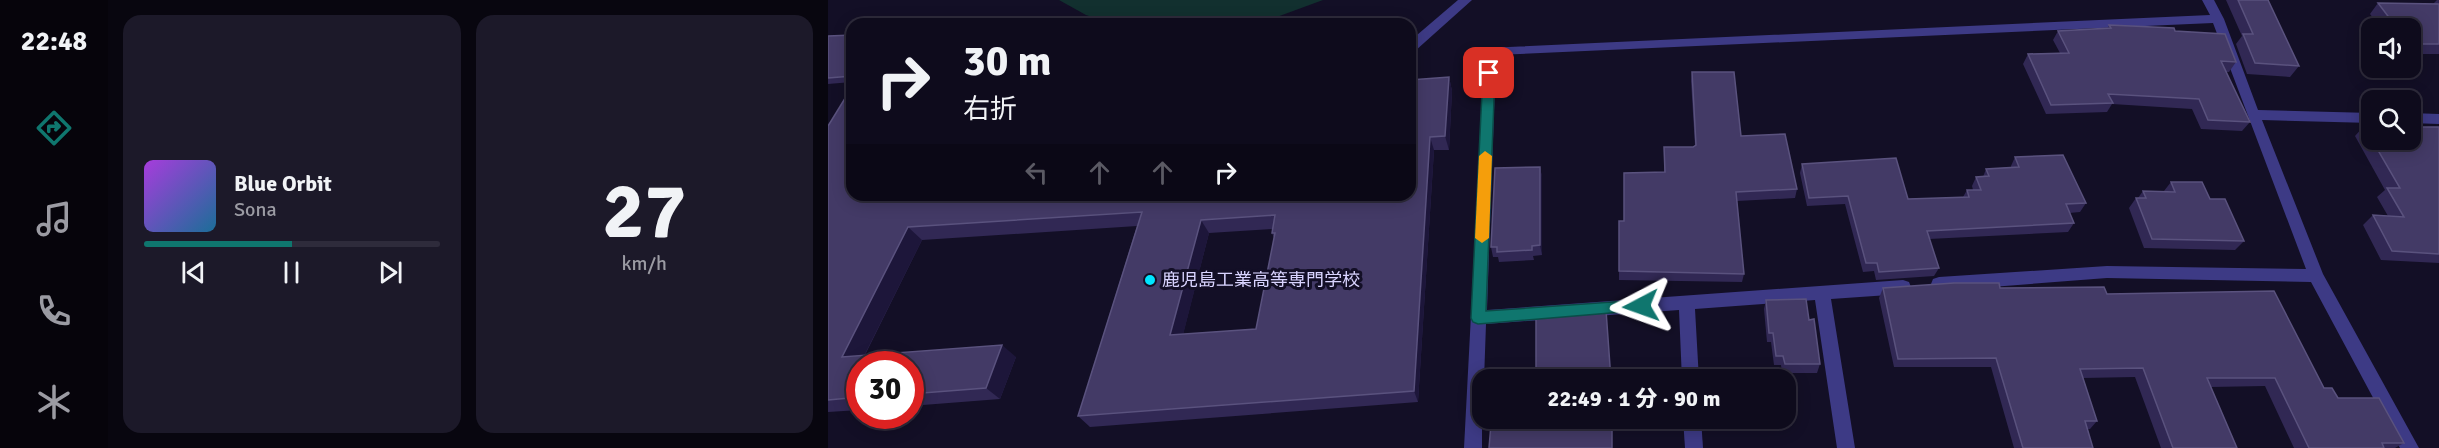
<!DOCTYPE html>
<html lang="ja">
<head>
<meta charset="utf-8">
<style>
  :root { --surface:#0e0b1c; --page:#1c1929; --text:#f1f3f6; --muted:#9b9ba3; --line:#2e2b3b; --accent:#0f766e }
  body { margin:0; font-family:Signika,"Noto Sans JP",sans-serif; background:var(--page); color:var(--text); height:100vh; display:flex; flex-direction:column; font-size:22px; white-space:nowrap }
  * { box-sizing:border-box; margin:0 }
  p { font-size:20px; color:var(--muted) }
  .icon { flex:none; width:33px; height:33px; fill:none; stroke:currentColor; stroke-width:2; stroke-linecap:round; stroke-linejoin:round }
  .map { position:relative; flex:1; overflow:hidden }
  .drawer { display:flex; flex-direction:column; gap:15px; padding:15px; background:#08060f; width:720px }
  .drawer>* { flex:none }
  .banner { position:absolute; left:18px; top:18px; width:570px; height:183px; border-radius:18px; box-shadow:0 3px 15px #0003,0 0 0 2px var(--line); background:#0e0b1c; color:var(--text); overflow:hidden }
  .controls { position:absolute; left:1533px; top:18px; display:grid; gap:12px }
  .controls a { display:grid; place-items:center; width:60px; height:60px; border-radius:12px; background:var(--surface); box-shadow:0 3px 15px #0003,0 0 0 2px var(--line); font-size:30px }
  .speed { position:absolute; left:18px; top:351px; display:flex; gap:12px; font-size:30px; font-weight:700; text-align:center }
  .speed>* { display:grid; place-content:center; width:78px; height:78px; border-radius:50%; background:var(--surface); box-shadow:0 3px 15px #0003,0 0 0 2px var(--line); line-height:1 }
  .speed .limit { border:9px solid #d22; background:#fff; color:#111 }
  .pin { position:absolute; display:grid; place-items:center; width:51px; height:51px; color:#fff; margin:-26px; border-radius:12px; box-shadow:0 3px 9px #0006 }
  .me { position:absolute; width:66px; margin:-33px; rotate:266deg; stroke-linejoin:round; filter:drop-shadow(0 0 4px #0008) }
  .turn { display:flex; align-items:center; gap:21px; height:126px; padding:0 18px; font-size:27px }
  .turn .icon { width:78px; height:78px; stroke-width:2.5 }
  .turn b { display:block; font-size:42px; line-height:51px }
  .lanes { display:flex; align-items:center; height:57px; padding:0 18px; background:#0003; justify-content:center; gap:30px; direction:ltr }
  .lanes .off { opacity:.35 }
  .drawer .tile { flex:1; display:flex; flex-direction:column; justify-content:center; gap:9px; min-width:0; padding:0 21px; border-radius:18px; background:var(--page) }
  .drawer .dial { align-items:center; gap:0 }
  .dial b { font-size:78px; line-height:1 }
  .song { display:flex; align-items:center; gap:18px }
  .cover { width:72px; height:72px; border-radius:9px; background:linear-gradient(135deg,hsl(280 70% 55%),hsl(200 70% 35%)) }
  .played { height:6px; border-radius:3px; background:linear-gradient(90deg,var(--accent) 50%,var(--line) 50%) }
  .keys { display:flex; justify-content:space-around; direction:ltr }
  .drawer .tiles { flex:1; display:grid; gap:15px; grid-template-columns:repeat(2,1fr) }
  .trip { position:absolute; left:644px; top:369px; width:324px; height:60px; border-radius:18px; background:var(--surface); box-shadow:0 3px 15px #0003,0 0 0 2px var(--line); font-weight:800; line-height:60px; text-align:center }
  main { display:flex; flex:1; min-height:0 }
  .tabs { display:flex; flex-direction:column; width:108px; justify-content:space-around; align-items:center; background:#06040b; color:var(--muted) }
  .tabs .icon { width:42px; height:42px }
  .tabs .selected { color:var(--accent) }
  .tabs b { font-size:27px; color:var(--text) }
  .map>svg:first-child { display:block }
  .green { fill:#12302f }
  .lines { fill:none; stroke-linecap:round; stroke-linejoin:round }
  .service { fill:#3d3a85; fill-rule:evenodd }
  .minor { fill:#3d3a85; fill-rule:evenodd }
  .wall { fill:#312854; fill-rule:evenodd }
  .shaded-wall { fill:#1d163a }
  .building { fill:#433a66; stroke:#5a527e; stroke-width:1.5; fill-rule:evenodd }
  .route { fill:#0f766e; stroke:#0a4d48; stroke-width:1.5 }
  .slow { fill:#f59e0b }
  .poi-dot { fill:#00e5ff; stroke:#130f26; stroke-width:2 }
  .labels { text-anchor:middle; stroke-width:6; stroke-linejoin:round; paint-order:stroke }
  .poi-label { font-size:18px; fill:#d9d4ff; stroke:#130f26; text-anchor:start }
</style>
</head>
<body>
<main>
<nav class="tabs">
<b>22:48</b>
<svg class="icon selected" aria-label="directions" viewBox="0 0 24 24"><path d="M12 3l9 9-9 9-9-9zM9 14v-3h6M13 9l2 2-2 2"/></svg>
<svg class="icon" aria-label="music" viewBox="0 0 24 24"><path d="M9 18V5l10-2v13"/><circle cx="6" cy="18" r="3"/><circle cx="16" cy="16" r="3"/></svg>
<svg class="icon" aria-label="phone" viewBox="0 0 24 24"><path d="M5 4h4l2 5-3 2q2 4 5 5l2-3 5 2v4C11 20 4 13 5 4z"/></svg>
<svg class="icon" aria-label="climate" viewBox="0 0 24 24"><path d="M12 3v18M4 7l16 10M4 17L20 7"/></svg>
</nav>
<section class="drawer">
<div class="tiles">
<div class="tile">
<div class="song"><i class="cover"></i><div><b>Blue Orbit</b><p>Sona</p></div></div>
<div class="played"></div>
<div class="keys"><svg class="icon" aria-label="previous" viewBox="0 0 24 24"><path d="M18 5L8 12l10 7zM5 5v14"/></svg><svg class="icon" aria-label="pause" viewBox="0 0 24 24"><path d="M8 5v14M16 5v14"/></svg><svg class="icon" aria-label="next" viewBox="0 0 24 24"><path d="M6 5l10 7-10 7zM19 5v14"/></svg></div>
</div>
<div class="tile dial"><b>27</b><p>km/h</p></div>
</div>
</section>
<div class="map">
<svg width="1611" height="448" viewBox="0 0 1611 448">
  <rect width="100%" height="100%" fill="#130f26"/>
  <!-- green -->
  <polygon class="green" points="231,0 495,0 446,18 419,24 286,24 258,15"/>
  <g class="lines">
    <!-- service -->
    <polygon class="service" points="630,0 644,0 587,51 582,52 582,41"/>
    <!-- minor -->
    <g class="minor">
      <polygon points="1374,0 1386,0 1396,19 1430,110 1544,113 1544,123 1434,120 1495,274 1591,448 1572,448 1483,282 1279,278 1111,291 1105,289 1103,284 1105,279 1111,277 1279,266 1478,269 1385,23 668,55 659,310 1075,280 1081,282 1083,287 1081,292 1075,294 1003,299 1027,448 1009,448 987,300 867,309 871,380 854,380 851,310 658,324 656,380 654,380 654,448 636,448 657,48 1382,15"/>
      <polygon points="1582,113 1611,114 1611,124 1582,123"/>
      <polygon points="855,418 873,418 875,448 857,448"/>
    </g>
  </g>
  <!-- wall -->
  <g class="wall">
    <polygon points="1398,0 1440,0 1471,66 1462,77 1419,74 1408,44 1414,36"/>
    <polygon points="1609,0 1611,0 1611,54 1582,54 1582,28 1553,28 1542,14 1550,3 1605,4"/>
    <polygon points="1281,25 1347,31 1408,62 1401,72 1398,72 1422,122 1414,131 1373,129 1364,109 1284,104 1279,112 1218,114 1195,64 1200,54 1232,53 1225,40 1230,31 1280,28"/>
    <polygon points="24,35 24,82 0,84 0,36"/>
    <polygon points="864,72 913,136 969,189 967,198 909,201 916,274 914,282 791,280 791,221 796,221 836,172 836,147 865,147 867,146 863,81"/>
    <path d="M621 77 624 91 621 150H606L590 402 262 427 250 416 309 226 94 240 37 355 188 357 172 399 82 406V364H32V410L0 412V126L24 195H582ZM445 229 444 233 446 238 428 329 355 334 381 233Z"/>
    <polygon points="1536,126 1544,126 1544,140 1582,140 1611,127 1611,263 1553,260 1535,225 1545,215 1560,216 1549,197 1557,190 1527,136"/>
    <polygon points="1187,157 1258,203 1252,212 1241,213 1246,223 1240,232 1101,239 1111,268 1106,276 1048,280 1046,271 1035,272 1017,204 979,206 972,173 974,164 1080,199 1135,197 1139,190 1145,190 1144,186 1148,177 1155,177 1158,169 1183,167 1183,166"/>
    <polygon points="712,167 714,177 714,255 705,256 706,260 671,262 670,257 665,257 663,247"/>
    <polygon points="1343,182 1382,199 1416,241 1407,250 1316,248 1301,208 1308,198 1310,198 1315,191 1336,191"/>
    <polygon points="1055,288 1172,288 1279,294 1496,388 1576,443 1567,448 1466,448 1437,386 1383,387 1409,448 1333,448 1307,377 1255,378 1269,421 1262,429 1259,429 1265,448 1186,448 1163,367 1066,367 1051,298"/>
    <polygon points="938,300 981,320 992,364 989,373 954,373 953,365 946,365 943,342 939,342 936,309"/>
  </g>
  <!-- shaded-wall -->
  <g class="shaded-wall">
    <polygon points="621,77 624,91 621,150 617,136"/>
    <polygon points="602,137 606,150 590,402 586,391"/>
    <polygon points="712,167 714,177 714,255 712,245"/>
    <polygon points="373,220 381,233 352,347 342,335"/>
    <polygon points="80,227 94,240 32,364 14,357"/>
    <polygon points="174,345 188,357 172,399 158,388"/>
  </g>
  <!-- building -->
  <g class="building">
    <polygon points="1410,0 1440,0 1471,66 1427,63 1415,34 1425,34"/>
    <polygon points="1550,3 1611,4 1611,44 1582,44 1582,28 1569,28"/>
    <polygon points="1281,25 1346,28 1347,31 1397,34 1408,62 1393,61 1422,122 1380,120 1371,99 1280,94 1285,103 1223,105 1200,54 1241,53 1230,31 1283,28"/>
    <polygon points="24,35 24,76 0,78 0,36"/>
    <polygon points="864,72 906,72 913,136 957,134 969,189 908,192 916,274 791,271 791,221 796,221 796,173 837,172 836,147 865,147 868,145"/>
    <path d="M621 77 617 136 602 137 586 391 250 416 314 212 80 227 14 357 174 345 158 388 82 394V364H32V397L0 400V126L24 87V195H582V80ZM447 215 444 233H447L428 329 342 335 373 220Z"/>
    <polygon points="1536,126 1544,126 1544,139"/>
    <polygon points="1582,127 1611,127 1611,254 1564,251 1545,215 1576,217 1559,188 1572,188 1544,140 1582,140"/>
    <polygon points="1235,155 1258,203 1238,204 1246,223 1099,231 1111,268 1051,272 1049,263 1038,263 1020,196 981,198 974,164 1068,158 1080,199 1141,197 1139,190 1153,190 1148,177 1161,176 1158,169 1191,167 1187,157"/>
    <polygon points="712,167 712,245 704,246 704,250 669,252 669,247 663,247 667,168"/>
    <polygon points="1343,182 1374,182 1382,199 1397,199 1416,241 1324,239 1308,198 1318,198 1315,191 1347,192"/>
    <polygon points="1126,283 1171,283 1172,288 1276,287 1279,294 1446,291 1496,388 1504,388 1510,398 1551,398 1576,443 1554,443 1556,448 1481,448 1447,378 1379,378 1409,448 1345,448 1315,368 1252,369 1269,421 1257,421 1265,448 1195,448 1168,358 1070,359 1055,288"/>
    <polygon points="978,299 981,320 986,319 992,364 957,364 955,356 948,356 945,333 941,333 938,300"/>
    <polygon points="778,310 783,380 708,380 708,315"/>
    <polygon points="709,418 784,418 784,448 661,448 663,424 709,424"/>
  </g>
  <!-- route -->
  <polygon class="route" points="661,69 667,73 658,311 813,300 818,301 820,306 818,310 650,324 645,322 643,318 655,73"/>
  <!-- slow -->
  <polygon class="slow" points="657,151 664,156 661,238 654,243 647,238 651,156"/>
  <!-- markers -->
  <circle class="poi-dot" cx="322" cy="280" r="6"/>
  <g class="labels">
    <!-- poi labels -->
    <g class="poi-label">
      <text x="334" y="286">鹿児島工業高等専門学校</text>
    </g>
  </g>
</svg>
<div class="controls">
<a><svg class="icon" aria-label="sound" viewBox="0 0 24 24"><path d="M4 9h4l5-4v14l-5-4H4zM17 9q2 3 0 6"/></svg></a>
<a><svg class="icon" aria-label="search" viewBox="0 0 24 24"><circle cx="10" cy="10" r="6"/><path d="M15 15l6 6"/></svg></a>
</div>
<div class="speed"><div class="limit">30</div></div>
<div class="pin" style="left:661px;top:73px;background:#d93025"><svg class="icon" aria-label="arrive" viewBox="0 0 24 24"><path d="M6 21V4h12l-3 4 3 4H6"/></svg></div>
<svg class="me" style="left:813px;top:306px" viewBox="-20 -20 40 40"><path d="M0-17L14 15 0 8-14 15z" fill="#0f766e" stroke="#fff" stroke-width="4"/></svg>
<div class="trip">22:49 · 1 分 · 90 m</div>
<div class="banner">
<div class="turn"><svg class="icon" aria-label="right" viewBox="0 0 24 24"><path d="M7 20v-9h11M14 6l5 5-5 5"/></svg><div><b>30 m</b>右折</div></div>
<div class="lanes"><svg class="icon off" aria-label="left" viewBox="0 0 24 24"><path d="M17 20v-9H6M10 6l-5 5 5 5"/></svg><svg class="icon off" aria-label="ahead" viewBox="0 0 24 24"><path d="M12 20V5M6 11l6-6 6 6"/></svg><svg class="icon off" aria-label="ahead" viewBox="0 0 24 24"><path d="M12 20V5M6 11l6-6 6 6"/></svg><svg class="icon" aria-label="right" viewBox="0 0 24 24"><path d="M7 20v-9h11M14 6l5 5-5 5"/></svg></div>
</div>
</div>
</main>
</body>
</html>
